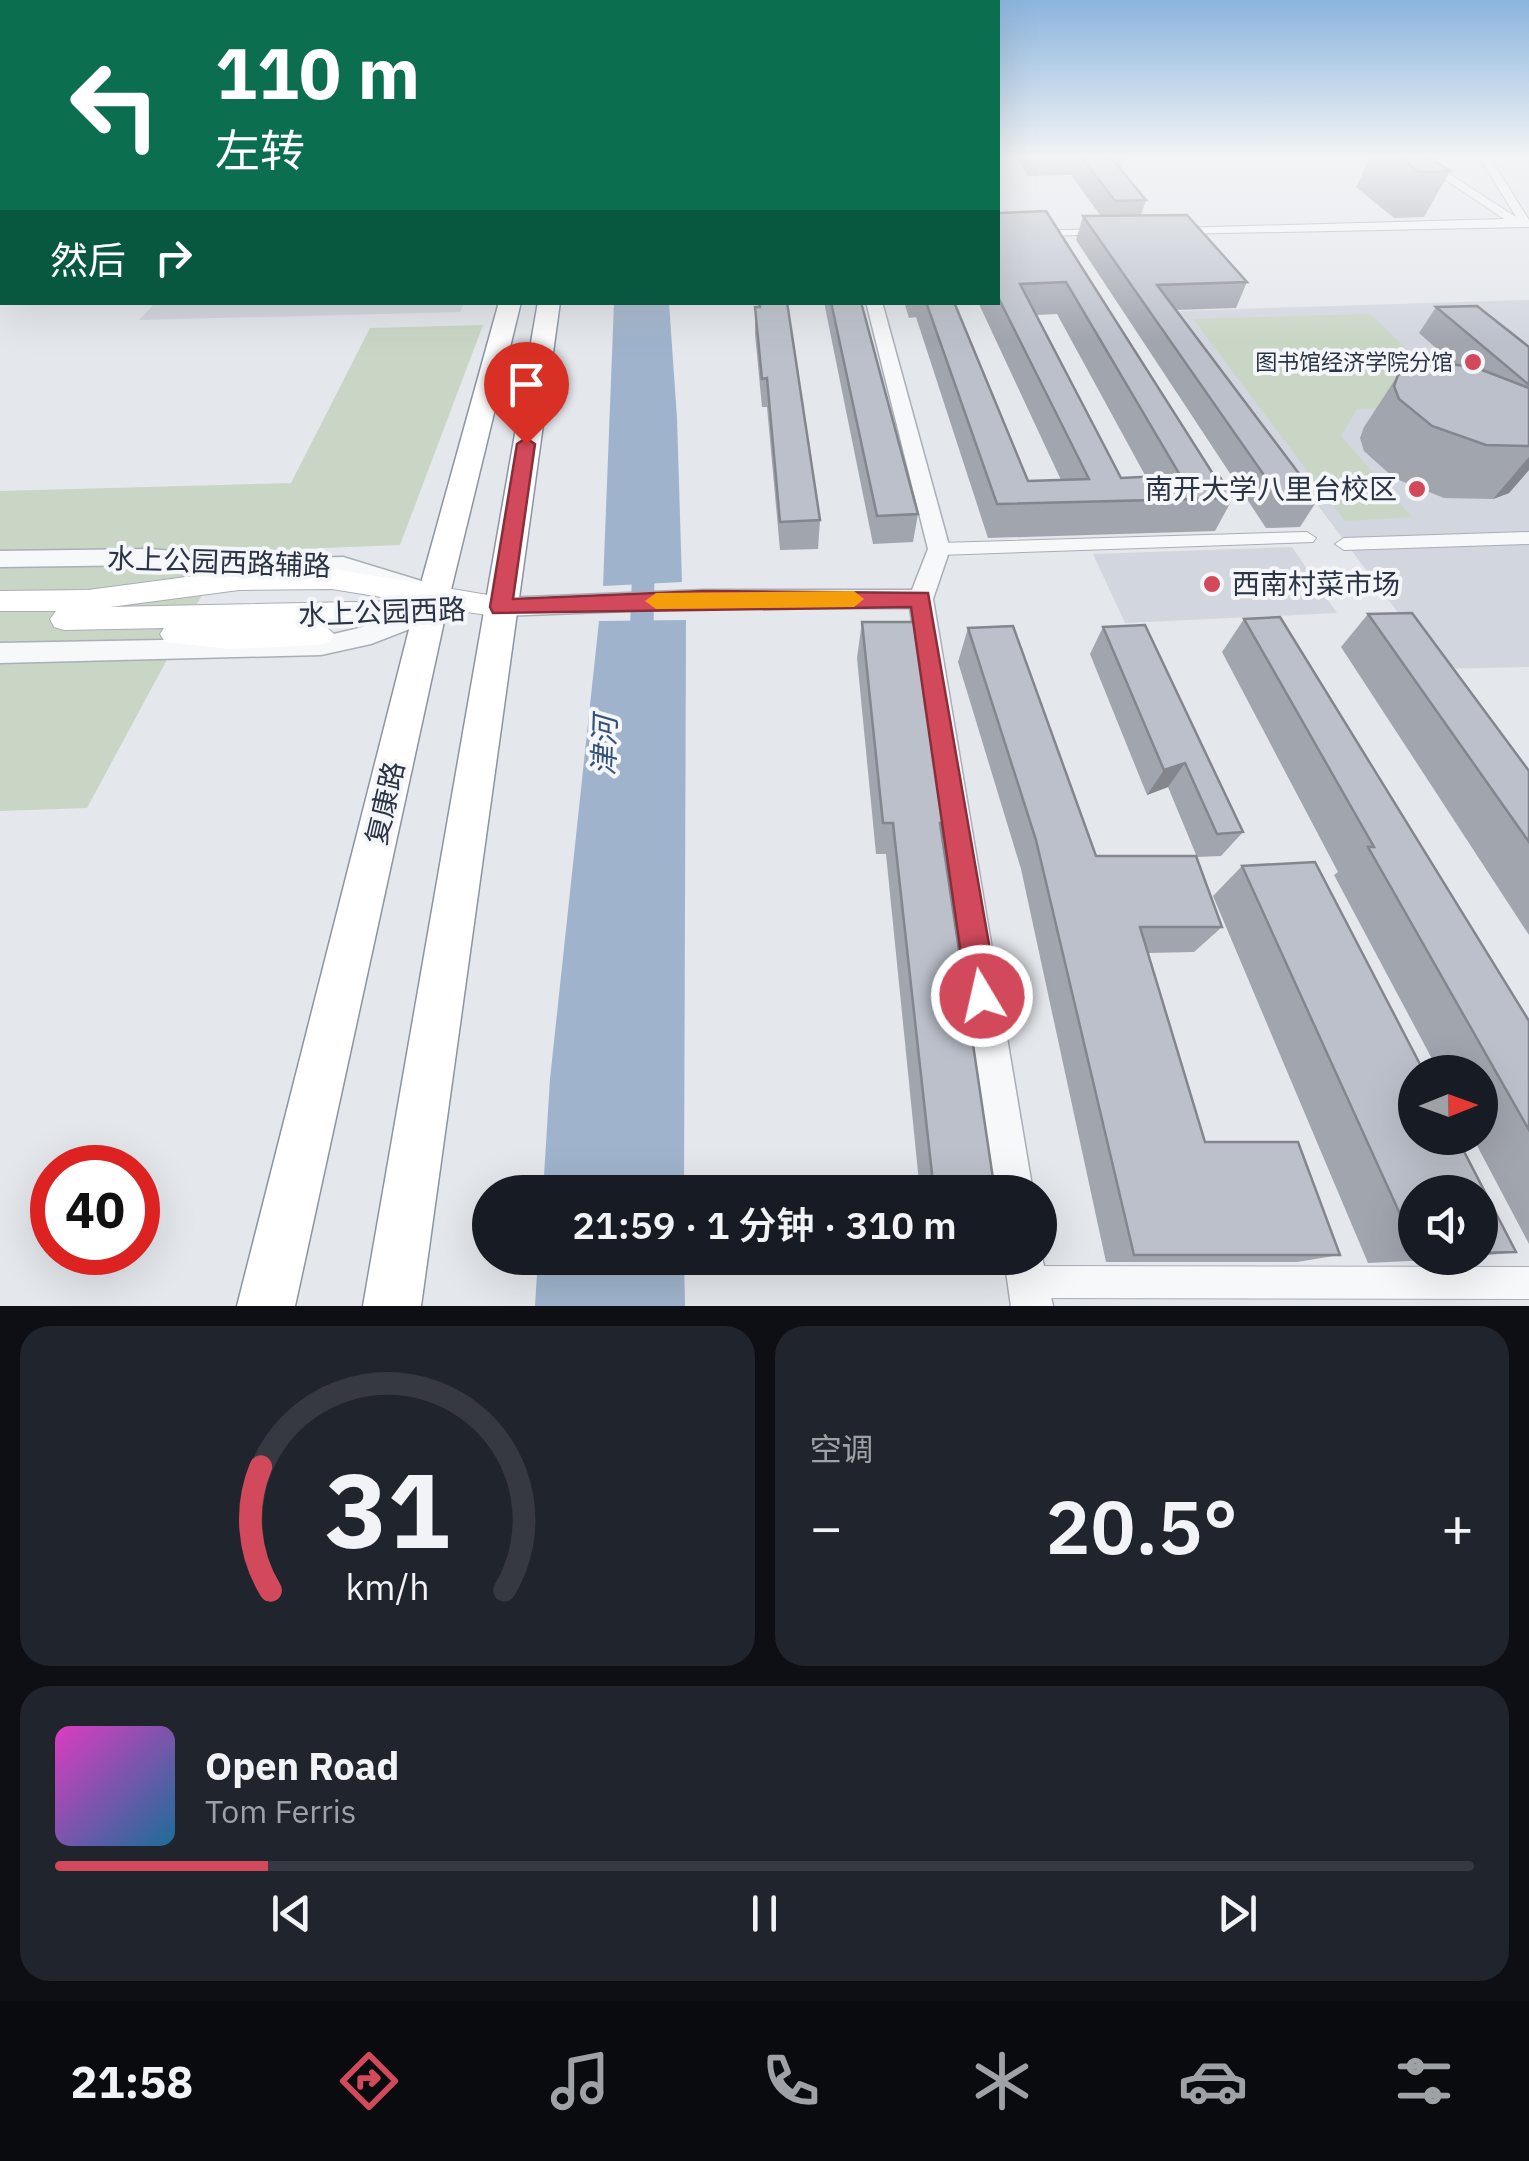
<!DOCTYPE html>
<html lang="zh">
<head>
<meta charset="utf-8">
<style>
  :root { --surface:#171b24; --page:#20242c; --text:#f1f3f6; --muted:#9ea1a6; --line:#363941; --accent:#d1495b }
  body { margin:0; font-family:"IBM Plex Sans","Noto Sans SC",sans-serif; background:var(--page); color:var(--text); height:100vh; display:flex; flex-direction:column; font-size:38px; white-space:nowrap }
  * { box-sizing:border-box; margin:0 }
  p { font-size:32px; color:var(--muted) }
  .icon { flex:none; width:55px; height:55px; fill:none; stroke:currentColor; stroke-width:2; stroke-linecap:round; stroke-linejoin:round }
  .map { position:relative; height:1306px; overflow:hidden }
  .details { display:flex; flex-direction:column; gap:20px; padding:20px; background:#0d0f14; flex:1 }
  .details>* { flex:none }
  .hud { position:absolute; left:0px; top:0px; width:1000px; height:305px; box-shadow:0 10px 40px #0002; background:#0b6e4f; color:#fff; overflow:hidden }
  .needle { width:65px; rotate:89deg }
  .controls { position:absolute; left:1398px; top:1055px; display:grid; gap:20px }
  .controls a { display:grid; place-items:center; width:100px; height:100px; border-radius:50%; background:var(--surface); box-shadow:0 10px 40px #0002; font-size:50px }
  .speed { position:absolute; left:30px; top:1145px; display:flex; gap:20px; font-size:50px; font-weight:700; text-align:center }
  .speed>* { display:grid; place-content:center; width:130px; height:130px; border-radius:50%; background:var(--surface); box-shadow:0 10px 40px #0002; line-height:1 }
  .speed .limit { border:15px solid #d22; background:#fff; color:#111 }
  .pin { position:absolute; display:grid; place-items:center; width:85px; height:85px; color:#fff; margin:-102px -42px; border-radius:50% 50% 50% 0; rotate:-45deg; box-shadow:0 0 10px #0007 }
  .pin .icon { rotate:45deg }
  .me { position:absolute; width:110px; margin:-55px; rotate:351deg; stroke-linejoin:round; filter:drop-shadow(0 0 8px #0008) }
  .turn { display:flex; align-items:center; gap:35px; height:210px; padding:0 50px; font-size:45px }
  .turn .icon { width:130px; height:130px; stroke-width:2.5 }
  .turn b { display:block; font-size:70px; line-height:85px }
  .then { display:flex; align-items:center; height:95px; padding:0 50px; background:#0003; gap:20px; font-size:38px }
  .big { font-size:75px; font-weight:600; line-height:1.1 }
  .details .card { flex:1; display:flex; flex-direction:column; justify-content:center; gap:15px; min-width:0; padding:0 35px; border-radius:30px; background:var(--page) }
  .details .dial { align-items:center; gap:0 }
  .dial svg { height:260px; overflow:visible; fill:none; stroke:var(--line); stroke-width:7; stroke-linecap:round; text-anchor:middle }
  .dial text { fill:var(--text); stroke:none }
  .song { display:flex; align-items:center; gap:30px }
  .cover { width:120px; height:120px; border-radius:15px; background:linear-gradient(135deg,hsl(310 70% 55%),hsl(200 70% 35%)) }
  .played { height:10px; border-radius:5px; background:linear-gradient(90deg,var(--accent) 15%,var(--line) 15%) }
  .keys { display:flex; justify-content:space-around; direction:ltr }
  .heat { display:flex; justify-content:space-between; align-items:center; font-size:55px; direction:ltr }
  .details .tiles { flex:1; display:grid; gap:20px; grid-template-columns:1fr 1fr }
  .card:last-child { grid-column:span 2 }
  .trip { position:absolute; left:472px; top:1175px; width:585px; height:100px; border-radius:50px; background:var(--surface); box-shadow:0 10px 40px #0002; font-weight:600; line-height:100px; text-align:center }
  .tabs { display:flex; height:160px; justify-content:space-around; align-items:center; background:#090b0e; color:var(--muted) }
  .tabs .icon { width:70px; height:70px }
  .tabs .on { color:var(--accent) }
  .tabs b { font-size:45px; color:var(--text) }
  .map>svg:first-child { display:block }
  .built { fill:#d2d6de }
  .green { fill:#c9d6c5 }
  .water { fill:#9fb4cc }
  .lines { fill:none; stroke-linecap:round; stroke-linejoin:round }
  .canal { fill:#9fb4cc; fill-rule:evenodd }
  .minor-casing { stroke:#a9aeb7; stroke-width:2 }
  .tertiary-casing { stroke:#a9aeb7; stroke-width:3 }
  .secondary-casing { stroke:#a9aeb7; stroke-width:2 }
  .trunk-casing { stroke:#8b94a3; stroke-width:3 }
  .minor { fill:#f7f8fa; fill-rule:evenodd }
  .tertiary { fill:#f7f8fa; fill-rule:evenodd }
  .secondary { fill:#fff; fill-rule:evenodd }
  .trunk { fill:#fff; fill-rule:evenodd }
  .wall { fill:#a1a5ae; fill-rule:evenodd }
  .shaded-wall { fill:#83868d }
  .building { fill:#bbc0ca; stroke:#83868d; stroke-width:2.5; fill-rule:evenodd }
  .route { fill:#d1495b; stroke:#882f3b; stroke-width:2.5 }
  .slow { fill:#f59e0b }
  .poi-dot { fill:#d1495b; stroke:#f4f6f9; stroke-width:4 }
  .labels { text-anchor:middle; stroke-width:8; stroke-linejoin:round; paint-order:stroke }
  .far-poi-label { font-size:22px; fill:#2b3445; stroke:#f4f6f9; text-anchor:end }
  .poi-label { font-size:28px; fill:#2b3445; stroke:#f4f6f9; text-anchor:end }
  .street-label { font-size:28px; fill:#2b3445; stroke:#f4f6f9 }
  .water-label { font-size:30px; font-style:italic; fill:#34527a; stroke:#f4f6f9 }
</style>
</head>
<body>
<div class="map">
<svg width="1529" height="1306" viewBox="0 0 1529 1306">
  <rect width="100%" height="100%" fill="#e4e7ec"/>
  <!-- built -->
  <g class="built">
    <polygon points="1529,300 1529,667 1440,669 1173,311"/>
    <polygon points="155,303 155,302 464,303 460,312 139,320"/>
    <polygon points="1292,547 1337,613 1125,623 1093,554"/>
  </g>
  <!-- green -->
  <g class="green">
    <polygon points="1370,314 1466,405 1357,409 1341,436 1412,517 1345,521 1193,319"/>
    <polygon points="483,325 400,545 225,552 87,808 0,811 0,491 291,483 370,328"/>
  </g>
  <!-- water -->
  <g class="water">
    <polygon points="614,303 669,303 677,418 682,582 603,586"/>
    <polygon points="686,620 684,1192 543,1192 550,1079 599,621"/>
    <polygon points="538,1258 684,1258 685,1306 535,1306"/>
  </g>
  <g class="lines">
    <!-- canal -->
    <polygon class="canal" points="644,544 655,552 653,652 650,659 632,659 629,652 633,552"/>
    <defs>
      <g id="minor">
        <polygon points="1413,158 1425,158 1516,217 1480,158 1490,158 1529,220 1529,227 1176,234 1170,231 1176,228 1504,219"/>
        <polygon points="1102,229 1106,230 1106,234 998,238 998,232"/>
        <polygon points="1307,532 1316,538 1313,542 939,555 930,549 939,543"/>
        <polygon points="1529,532 1529,544 1344,550 1335,544 1344,538"/>
        <polygon points="1028,1266 1529,1267 1529,1299 1028,1298 1016,1294 1012,1282 1016,1270"/>
      </g>
      <g id="tertiary">
        <polygon points="866,302 882,302 950,549 933,599 1033,1192 995,1192 910,608 704,608 500,616 488,607 500,598 704,590 912,590 928,549"/>
        <polygon points="150,549 261,559 343,557 428,583 432,589 420,597 342,573 261,575 150,565 0,567 0,551"/>
        <polygon points="430,603 438,606 442,612 438,618 371,644 321,655 0,663 0,643 321,637 359,628"/>
        <polygon points="1040,1248 1053,1306 1011,1306 1004,1258 1040,1258"/>
      </g>
      <path id="secondary" d="M332 569 500 597 510 600 514 607 510 614 500 617 467 612 463 618 453 622 323 624 334 634 329 642 319 645 229 649 165 642 160 634 164 628 64 630 54 627 50 619 56 611H0V591L88 590 239 570ZM332 589 406 601 110 607 239 590Z"/>
      <g id="trunk">
        <polygon points="499,302 521,302 450,594 295,1306 237,1306 418,594"/>
        <polygon points="538,302 560,302 421,1306 363,1306"/>
      </g>
    </defs>
    <!-- minor casing -->
    <use href="#minor" class="minor-casing"/>
    <!-- tertiary casing -->
    <use href="#tertiary" class="tertiary-casing"/>
    <!-- secondary casing -->
    <use href="#secondary" class="secondary-casing"/>
    <!-- trunk casing -->
    <use href="#trunk" class="trunk-casing"/>
    <!-- minor -->
    <use href="#minor" class="minor"/>
    <!-- tertiary -->
    <use href="#tertiary" class="tertiary"/>
    <!-- secondary -->
    <use href="#secondary" class="secondary"/>
    <!-- trunk -->
    <use href="#trunk" class="trunk"/>
  </g>
  <!-- wall -->
  <g class="wall">
    <polygon points="1017,158 1124,158 1121,170 1146,200 1141,215 1247,282 1236,308 1176,310 1318,499 1300,527 1266,528 1076,240 1083,216 1100,215 1071,175 1028,176"/>
    <polygon points="1370,158 1430,158 1450,171 1424,217 1394,218 1356,187"/>
    <path d="M1046 211 1213 474 1233 498 1215 531 988 538 916 317 909 318 904 302H954L1028 481 1061 480 978 302H998V213ZM1057 314 1146 477 1121 478 1036 315Z"/>
    <polygon points="757,302 787,302 820,520 818,549 780,550 767,407 762,407 755,334 755,307 758,307"/>
    <polygon points="824,302 861,302 918,514 913,542 873,544"/>
    <polygon points="1436,307 1529,347 1529,470 1509,493 1493,499 1444,498 1394,478 1364,451 1360,438 1364,427 1398,375 1454,364 1419,333"/>
    <polygon points="1368,614 1529,771 1529,935 1341,647"/>
    <polygon points="1244,619 1529,1021 1529,1244 1473,1138 1480,1138 1480,1072 1439,1072 1334,875 1338,872 1222,652"/>
    <polygon points="862,622 946,823 942,836 995,1192 920,1192 886,854 876,854 857,658"/>
    <polygon points="1103,627 1243,832 1221,856 1197,857 1168,787 1147,795 1090,654"/>
    <polygon points="968,628 1096,856 1222,927 1194,952 1148,953 1205,1142 1340,1255 1297,1262 1106,1262 1021,869 958,662"/>
    <polygon points="1315,862 1424,1072 1415,1072 1415,1138 1457,1138 1516,1252 1480,1256 1480,1192 1415,1192 1415,1258 1472,1258 1368,1263 1213,896 1242,866"/>
    <polygon points="926,1258 1005,1258 986,1265 927,1265"/>
  </g>
  <!-- shaded-wall -->
  <g class="shaded-wall">
    <polygon points="1529,457 1529,470 1509,493 1493,499"/>
    <polygon points="1185,763 1168,787 1147,795 1164,770"/>
  </g>
  <!-- building -->
  <g class="building">
    <polygon points="1082,158 1111,158 1146,200 1115,201"/>
    <polygon points="1400,158 1430,158 1450,171 1419,172"/>
    <path d="M1046 211 1213 474H1218L1233 498 997 504 926 302H954L1028 481 1089 479 998 297V213ZM1066 282 1180 475 1121 478 1020 284Z"/>
    <polygon points="1187,215 1247,282 1157,285 1318,499 1282,501 1083,216"/>
    <polygon points="760,302 787,302 820,520 780,522 767,378 762,379 755,307 760,307"/>
    <polygon points="831,302 861,302 918,514 877,516"/>
    <polygon points="1477,306 1529,347 1529,385 1436,307"/>
    <polygon points="1451,364 1477,368 1529,388 1529,446 1486,445 1432,426 1399,399 1394,386 1398,375 1409,368"/>
    <polygon points="1412,613 1529,771 1529,842 1368,614"/>
    <polygon points="1280,617 1529,1021 1529,1130 1368,847 1374,847 1244,619"/>
    <polygon points="862,622 914,622 946,823 940,823 995,1192 934,1192 893,823 883,823"/>
    <polygon points="1145,625 1243,832 1217,834 1185,763 1164,770 1103,627"/>
    <polygon points="1013,626 1096,856 1196,856 1222,927 1140,927 1205,1142 1298,1142 1340,1255 1134,1255 1036,840 968,628"/>
    <polygon points="1315,862 1424,1072 1415,1072 1415,1138 1457,1138 1516,1252 1480,1253 1480,1192 1415,1192 1415,1247 1242,866"/>
  </g>
  <!-- sky -->
  <linearGradient id="sky" x2="0" y2="1"><stop stop-color="#8bb4dd"/><stop offset="0.46" stop-color="#f3f4f6"/><stop offset="1" stop-color="#f3f4f6" stop-opacity="0"/></linearGradient>
  <rect width="1529" height="341" fill="url(#sky)"/>
  <!-- route -->
  <polygon class="route" points="526,438 535,444 513,599 704,591 928,593 998,996 993,1006 982,1011 971,1006 967,996 911,607 493,613 490,607 517,444"/>
  <!-- slow -->
  <polygon class="slow" points="854,591 864,599 854,607 656,609 645,601 656,593"/>
  <!-- markers -->
  <g class="poi-dot">
    <circle cx="1473" cy="362" r="10"/>
    <circle cx="1417" cy="489" r="10"/>
    <circle cx="1212" cy="584" r="10"/>
  </g>
  <g class="labels">
    <!-- far-poi labels -->
    <g class="far-poi-label">
      <text x="1453" y="370">图书馆经济学院分馆</text>
    </g>
    <!-- poi labels -->
    <g class="poi-label">
      <text x="1397" y="499">南开大学八里台校区</text>
      <text x="1232" y="594" text-anchor="start">西南村菜市场</text>
    </g>
    <!-- street labels -->
    <g class="street-label">
      <text transform="translate(219 562) rotate(2)" y="10">水上公园西路辅路</text>
      <text transform="translate(382 612) rotate(-2)" y="10">水上公园西路</text>
      <text transform="translate(385 803) rotate(-77)" y="10">复康路</text>
    </g>
    <!-- water labels -->
    <g class="water-label">
      <text transform="translate(605 746) rotate(-88)" y="10">津河</text>
    </g>
  </g>
</svg>
<div class="controls">
<a><svg class="needle" viewBox="-14 -14 28 28"><path d="M0-13l5 13h-10z" fill="#e53935"/><path d="M0 13l5-13h-10z" fill="#9ea1a6"/></svg></a>
<a><svg class="icon" aria-label="sound" viewBox="0 0 24 24"><path d="M4 9h4l5-4v14l-5-4H4zM17 9q2 3 0 6"/></svg></a>
</div>
<div class="speed"><div class="limit">40</div></div>
<div class="pin" style="left:526px;top:444px;background:#d93025"><svg class="icon" aria-label="arrive" viewBox="0 0 24 24"><path d="M6 21V4h12l-3 4 3 4H6"/></svg></div>
<svg class="me" style="left:982px;top:996px" viewBox="-20 -20 40 40"><circle r="17" fill="#d1495b" stroke="#fff" stroke-width="3"/><path d="M0-11L8 9 0 5-8 9z" fill="#fff"/></svg>
<div class="trip">21:59 · 1 分钟 · 310 m</div>
<div class="hud">
<div class="turn"><svg class="icon" aria-label="left" viewBox="0 0 24 24"><path d="M17 20v-9H6M10 6l-5 5 5 5"/></svg><div><b>110 m</b>左转</div></div>
<div class="then">然后<svg class="icon" aria-label="right" viewBox="0 0 24 24"><path d="M7 20v-9h11M14 6l5 5-5 5"/></svg></div>
</div>
</div>
<section class="details">
<div class="tiles">
<div class="card dial"><svg viewBox="0 0 100 80">
<path d="M14 69A42 42 0 1 1 86 69"/>
<path d="M14 69A42 42 0 0 1 11 31" stroke="#d1495b"/>
<text x="50" y="56" font-size="32" font-weight="700">31</text>
<text x="50" y="72" font-size="11">km/h</text>
</svg></div>
<div class="card"><p>空调</p>
<div class="heat"><a>−</a><b class="big">20.5°</b><a>+</a></div>
</div>
<div class="card">
<div class="song"><i class="cover"></i><div><b>Open Road</b><p>Tom Ferris</p></div></div>
<div class="played"></div>
<div class="keys"><svg class="icon" aria-label="previous" viewBox="0 0 24 24"><path d="M18 5L8 12l10 7zM5 5v14"/></svg><svg class="icon" aria-label="pause" viewBox="0 0 24 24"><path d="M8 5v14M16 5v14"/></svg><svg class="icon" aria-label="next" viewBox="0 0 24 24"><path d="M6 5l10 7-10 7zM19 5v14"/></svg></div>
</div>
</div>
</section>
<nav class="tabs">
<b>21:58</b>
<svg class="icon on" aria-label="directions" viewBox="0 0 24 24"><path d="M12 3l9 9-9 9-9-9zM9 14v-3h6M13 9l2 2-2 2"/></svg>
<svg class="icon" aria-label="music" viewBox="0 0 24 24"><path d="M9 18V5l10-2v13"/><circle cx="6" cy="18" r="3"/><circle cx="16" cy="16" r="3"/></svg>
<svg class="icon" aria-label="phone" viewBox="0 0 24 24"><path d="M5 4h4l2 5-3 2q2 4 5 5l2-3 5 2v4C11 20 4 13 5 4z"/></svg>
<svg class="icon" aria-label="climate" viewBox="0 0 24 24"><path d="M12 3v18M4 7l16 10M4 17L20 7"/></svg>
<svg class="icon" aria-label="car" viewBox="0 0 24 24"><path d="M5 17H2v-5l4-1 3-4h7l3 4 3 1v5h-3M9 17h6M6 11h13"/><circle cx="7" cy="17" r="2"/><circle cx="17" cy="17" r="2"/></svg>
<svg class="icon" aria-label="filters" viewBox="0 0 24 24"><path d="M4 7h16M4 17h16"/><circle cx="9" cy="7" r="2"/><circle cx="15" cy="17" r="2"/></svg>
</nav>
</body>
</html>
